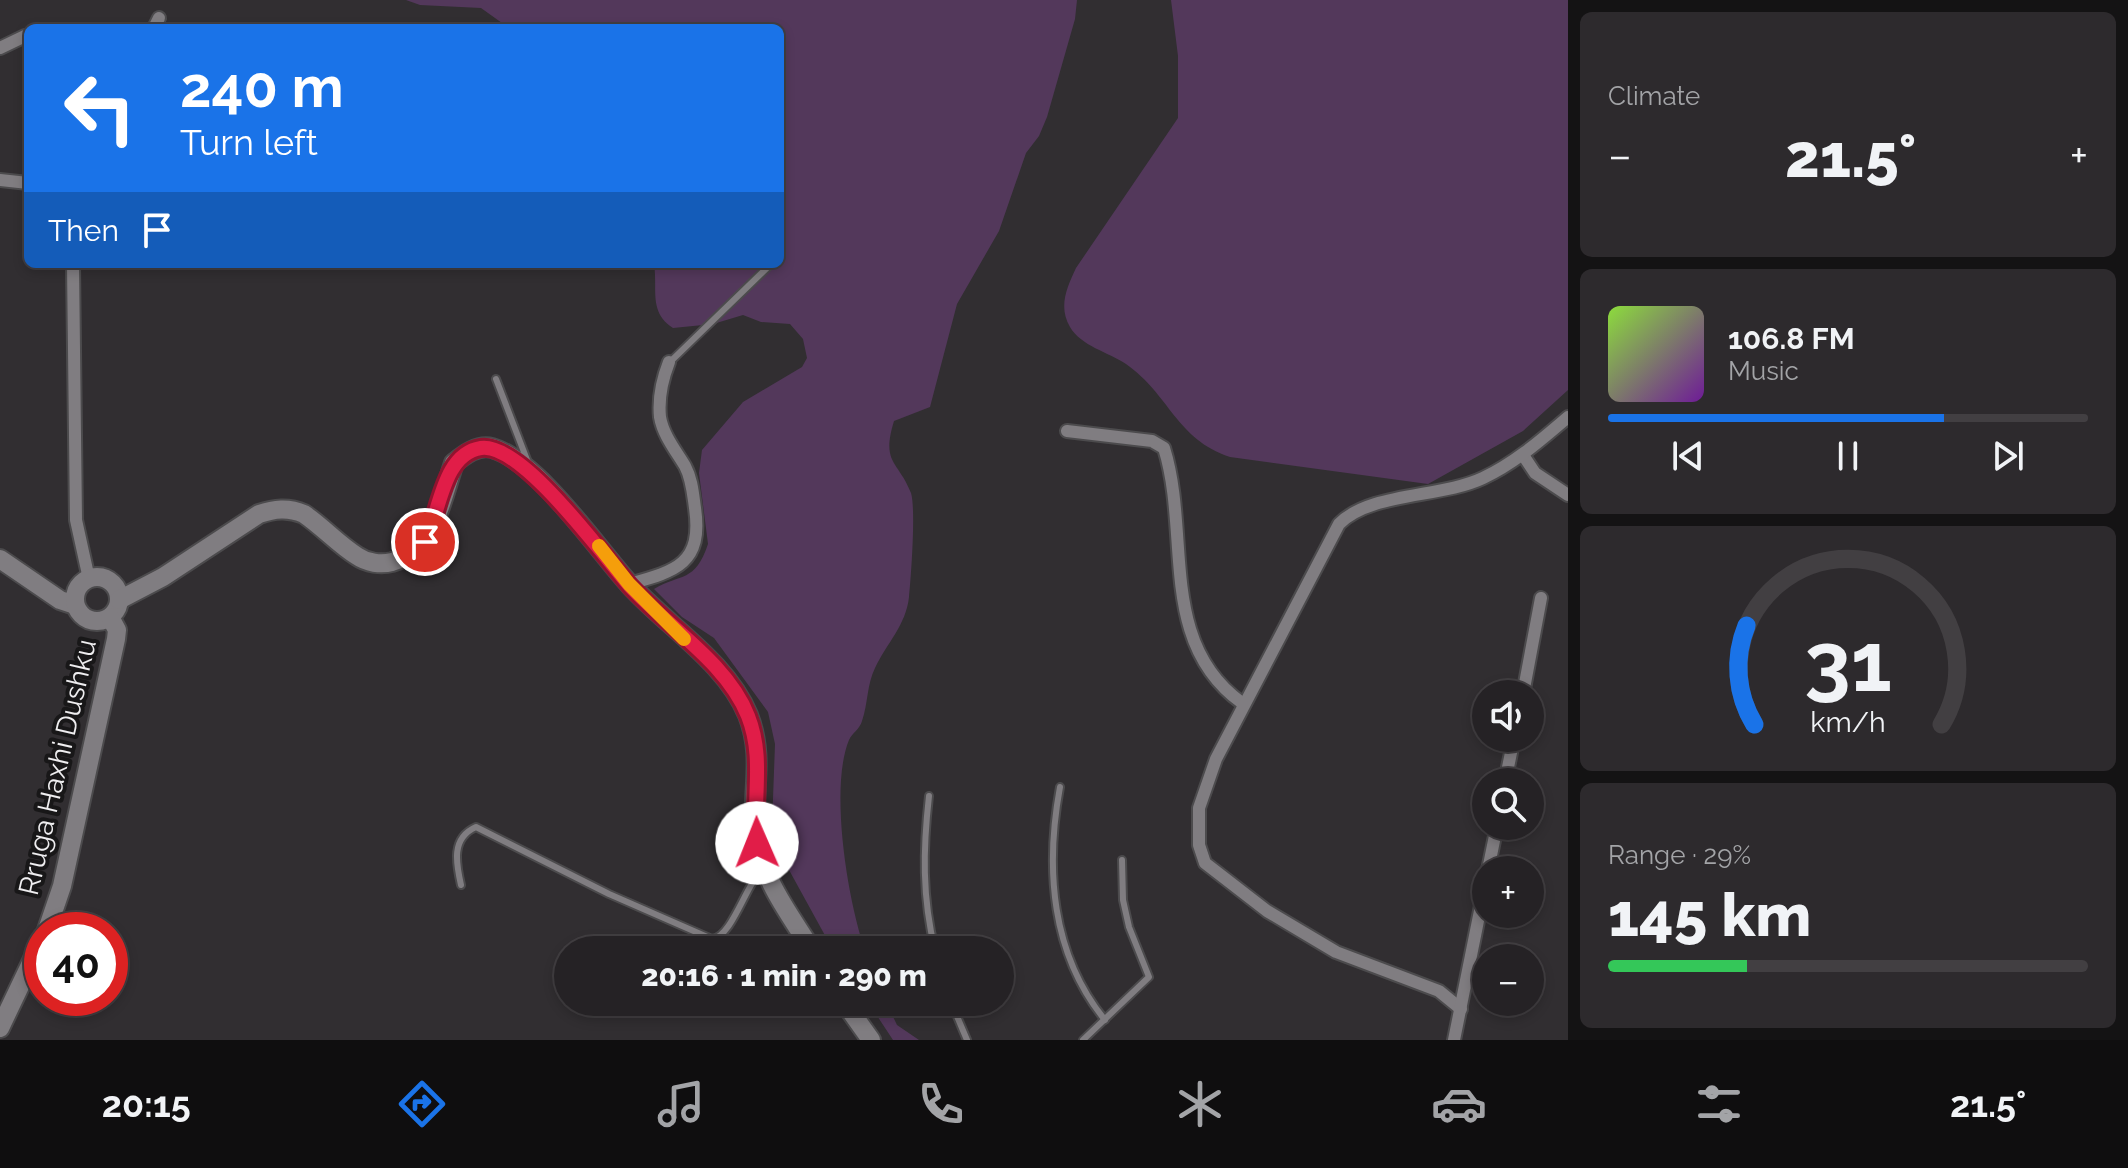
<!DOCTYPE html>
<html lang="en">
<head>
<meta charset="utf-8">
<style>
  :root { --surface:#252225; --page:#2d2a2d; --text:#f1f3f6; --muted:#a3a4a7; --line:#423f42; --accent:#1a73e8 }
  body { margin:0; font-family:Raleway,sans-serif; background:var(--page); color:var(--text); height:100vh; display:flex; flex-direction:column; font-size:30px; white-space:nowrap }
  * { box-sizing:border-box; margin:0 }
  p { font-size:26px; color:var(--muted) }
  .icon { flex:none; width:44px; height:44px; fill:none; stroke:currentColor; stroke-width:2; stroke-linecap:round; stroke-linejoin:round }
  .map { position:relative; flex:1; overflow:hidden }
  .drawer { display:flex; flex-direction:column; gap:12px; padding:12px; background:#141314; width:560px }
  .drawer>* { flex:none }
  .hud { position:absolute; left:24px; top:24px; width:760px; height:244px; border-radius:12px; box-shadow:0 4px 12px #0003,0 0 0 2px var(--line); background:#1a73e8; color:#fff; overflow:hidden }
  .controls { position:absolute; left:1472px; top:680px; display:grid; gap:16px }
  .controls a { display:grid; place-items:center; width:72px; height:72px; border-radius:50%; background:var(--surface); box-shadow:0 4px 12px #0003,0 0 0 2px var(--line); font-size:40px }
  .speed { position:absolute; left:24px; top:912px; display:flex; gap:16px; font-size:40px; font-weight:700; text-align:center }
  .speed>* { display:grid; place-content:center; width:104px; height:104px; border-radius:50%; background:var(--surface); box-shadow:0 4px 12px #0003,0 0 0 2px var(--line); line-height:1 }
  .speed .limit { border:12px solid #d22; background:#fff; color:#111 }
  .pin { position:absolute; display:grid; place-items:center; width:68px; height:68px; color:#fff; margin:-34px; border:4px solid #fff; border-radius:50%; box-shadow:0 2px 8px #0007 }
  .me { position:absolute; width:88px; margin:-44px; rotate:359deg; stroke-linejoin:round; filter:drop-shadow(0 0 6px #0008) }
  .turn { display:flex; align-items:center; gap:28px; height:168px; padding:0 24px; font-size:36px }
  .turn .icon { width:104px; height:104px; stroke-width:2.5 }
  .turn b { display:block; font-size:56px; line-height:68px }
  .then { display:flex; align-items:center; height:76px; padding:0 24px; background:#0003; gap:16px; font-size:30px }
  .big { font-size:60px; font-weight:800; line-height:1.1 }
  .drawer .widget { flex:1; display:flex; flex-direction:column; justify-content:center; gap:12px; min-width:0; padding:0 28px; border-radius:12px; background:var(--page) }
  .drawer .dial { align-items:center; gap:0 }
  .dial svg { height:208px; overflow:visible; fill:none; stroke:var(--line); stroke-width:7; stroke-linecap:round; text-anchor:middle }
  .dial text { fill:var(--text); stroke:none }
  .song { display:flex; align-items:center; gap:24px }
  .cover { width:96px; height:96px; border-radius:12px; background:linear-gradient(135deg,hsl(90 70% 55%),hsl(280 70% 35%)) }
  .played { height:8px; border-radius:4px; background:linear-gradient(90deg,var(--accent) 70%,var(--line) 70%) }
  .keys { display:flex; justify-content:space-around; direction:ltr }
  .heat { display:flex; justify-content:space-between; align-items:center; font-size:44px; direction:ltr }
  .charge { height:12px; border-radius:6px; background:linear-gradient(90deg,#34c759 29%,var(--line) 0) }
  .trip { position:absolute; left:554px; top:936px; width:460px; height:80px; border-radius:40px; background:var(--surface); box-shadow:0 4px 12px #0003,0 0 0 2px var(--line); font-weight:800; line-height:80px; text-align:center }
  .tabs { display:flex; height:128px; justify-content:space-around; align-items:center; background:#0f0e0f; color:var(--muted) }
  .tabs .icon { width:56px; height:56px }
  .tabs .selected { color:var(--accent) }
  .tabs b { font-size:36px; color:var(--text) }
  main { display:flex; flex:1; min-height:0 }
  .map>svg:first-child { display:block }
  .green { fill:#53385b }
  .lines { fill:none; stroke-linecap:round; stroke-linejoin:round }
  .lane-casing { stroke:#4c4b4d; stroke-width:10 }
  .street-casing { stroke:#4c4b4d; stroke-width:16 }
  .secondary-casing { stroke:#4c4b4d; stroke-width:22 }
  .lane { stroke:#807d81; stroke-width:6 }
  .street { stroke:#807d81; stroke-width:12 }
  .secondary { stroke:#807d81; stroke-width:18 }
  .route-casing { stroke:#92132f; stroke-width:20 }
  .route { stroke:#e11d48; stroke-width:14 }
  .slow { stroke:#f59e0b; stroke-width:14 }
  .labels { text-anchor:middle; stroke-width:8; stroke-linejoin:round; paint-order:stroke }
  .street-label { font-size:28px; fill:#efeef0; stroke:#181718 }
</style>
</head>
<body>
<main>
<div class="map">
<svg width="1568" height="1040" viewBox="0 0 1568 1040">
  <rect width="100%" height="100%" fill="#312e31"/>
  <!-- green -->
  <g class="green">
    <path d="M406 0H1077L1075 19 1047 117 1039 136 1026 153 999 231 957 304 930 407 894 421C881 464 898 460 911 493 916 509 911 578 909 597 906 625 887 643 875 668 867 684 868 703 862 721 860 729 852 733 849 740 829 788 848 902 865 950H833L783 859 772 826 775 744 768 712 714 638 682 617 654 589C681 573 695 583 708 544L699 473 702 450 743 402 802 367 807 358 803 339 790 324 761 322 743 315 713 324 673 328C648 312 658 289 654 264H780V28H509L481 8 420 5Z"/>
    <path d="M1171 0H1568V390L1523 431 1428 484 1230 457C1176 439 1170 395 1126 364 1108 352 1081 346 1070 327 1058 307 1067 287 1076 268L1178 118V56Z"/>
    <polygon points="868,1002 886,1002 897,1025 919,1040 893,1040"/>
  </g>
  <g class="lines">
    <defs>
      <g id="lane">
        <polyline points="670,362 771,264"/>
        <polyline points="496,379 529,465"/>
        <path d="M1060 787C1045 868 1051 954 1105 1020"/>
        <path d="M929 796C923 849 922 897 935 950"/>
        <path d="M461 885C456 863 451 838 476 827L609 894 712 939C732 937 746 884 763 868"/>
        <polyline points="951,1002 967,1040"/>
        <polyline points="1083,1040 1149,977 1129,927 1123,900 1122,860"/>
      </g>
      <g id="street">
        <polyline points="154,28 159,18"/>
        <polyline points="0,48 25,36"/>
        <polyline points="0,180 28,183"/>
        <polyline points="73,264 76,520 89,579"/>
        <path d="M1067 431 1152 441 1164 448C1191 534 1157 642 1242 703"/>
        <polyline points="1523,455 1535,473 1568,495"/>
        <path d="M629 584C676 571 703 564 695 508 693 494 692 479 685 466 676 451 663 435 660 417 658 397 662 380 669 362"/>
        <polyline points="1523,694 1541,598"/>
        <polyline points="1505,782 1514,738"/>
        <polyline points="1488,870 1497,826"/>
        <path d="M1461 1009 1439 991 1336 952 1267 911 1205 863 1199 845V808L1216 759 1339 524C1370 492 1441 498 1483 478 1515 463 1541 440 1568 417"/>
        <polyline points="1454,1040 1486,881"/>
      </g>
      <g id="secondary">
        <polyline points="0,559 60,600 75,605"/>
        <circle cx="97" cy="599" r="22"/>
        <path d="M119 600 163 577 259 514C274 509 288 507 304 514 323 527 338 544 357 556 367 563 381 565 392 562 435 549 441 501 454 463 464 455 478 444 492 448 538 461 598 550 630 585 668 627 726 662 748 715 766 761 749 797 757 842 764 881 791 917 812 950"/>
        <polyline points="47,930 62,886 116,639 117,630 110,617"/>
        <polyline points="844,1002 871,1040"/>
        <polyline points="0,1028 42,940"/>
      </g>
    </defs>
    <!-- lane casing -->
    <use href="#lane" class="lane-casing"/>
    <!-- street casing -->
    <use href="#street" class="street-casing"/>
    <!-- secondary casing -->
    <use href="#secondary" class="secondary-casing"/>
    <!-- lane -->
    <use href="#lane" class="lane"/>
    <!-- street -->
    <use href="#street" class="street"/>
    <!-- secondary -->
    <use href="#secondary" class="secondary"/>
  </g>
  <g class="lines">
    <defs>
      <path id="route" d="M425 542C440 513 442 454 481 448 522 442 604 557 630 586 668 627 727 663 748 716 765 759 752 799 757 843"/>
    </defs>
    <!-- route casing -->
    <use href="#route" class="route-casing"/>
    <!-- route -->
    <use href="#route" class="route"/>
    <!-- slow -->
    <polyline class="slow" points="599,546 629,584 684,639"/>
  </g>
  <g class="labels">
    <!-- street labels -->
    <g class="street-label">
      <text transform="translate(57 767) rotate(-77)" y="10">Rruga Haxhi Dushku</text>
    </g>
  </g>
</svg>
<div class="controls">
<a><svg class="icon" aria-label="sound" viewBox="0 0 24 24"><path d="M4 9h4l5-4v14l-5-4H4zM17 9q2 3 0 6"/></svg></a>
<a><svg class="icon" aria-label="search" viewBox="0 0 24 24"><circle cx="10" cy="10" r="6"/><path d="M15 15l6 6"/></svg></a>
<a>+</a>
<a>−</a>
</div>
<div class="speed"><div class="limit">40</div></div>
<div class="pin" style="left:425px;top:542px;background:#d93025"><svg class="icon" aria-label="arrive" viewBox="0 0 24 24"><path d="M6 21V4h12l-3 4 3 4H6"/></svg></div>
<svg class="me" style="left:757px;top:843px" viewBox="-20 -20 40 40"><circle r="19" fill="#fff"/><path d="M0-13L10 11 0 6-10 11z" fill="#e11d48"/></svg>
<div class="trip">20:16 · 1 min · 290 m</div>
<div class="hud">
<div class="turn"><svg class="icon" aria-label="left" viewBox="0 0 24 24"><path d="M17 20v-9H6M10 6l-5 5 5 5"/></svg><div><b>240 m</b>Turn left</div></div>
<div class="then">Then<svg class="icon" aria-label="arrive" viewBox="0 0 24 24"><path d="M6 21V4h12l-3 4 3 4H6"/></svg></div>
</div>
</div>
<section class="drawer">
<div class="widget"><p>Climate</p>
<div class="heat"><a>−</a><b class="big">21.5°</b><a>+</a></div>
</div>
<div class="widget">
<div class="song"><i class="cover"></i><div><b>106.8 FM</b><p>Music</p></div></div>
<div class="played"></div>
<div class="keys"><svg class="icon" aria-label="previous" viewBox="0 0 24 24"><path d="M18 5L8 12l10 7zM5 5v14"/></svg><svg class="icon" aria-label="pause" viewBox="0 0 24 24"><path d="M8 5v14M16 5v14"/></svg><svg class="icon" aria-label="next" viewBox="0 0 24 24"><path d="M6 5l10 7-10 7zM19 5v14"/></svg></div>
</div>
<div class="widget dial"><svg viewBox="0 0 100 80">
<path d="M14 69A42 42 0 1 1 86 69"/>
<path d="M14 69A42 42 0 0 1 11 31" stroke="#1a73e8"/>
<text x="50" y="56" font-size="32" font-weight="700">31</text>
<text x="50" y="72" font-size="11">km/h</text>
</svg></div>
<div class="widget"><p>Range · 29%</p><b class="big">145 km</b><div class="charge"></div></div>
</section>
</main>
<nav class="tabs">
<b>20:15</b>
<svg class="icon selected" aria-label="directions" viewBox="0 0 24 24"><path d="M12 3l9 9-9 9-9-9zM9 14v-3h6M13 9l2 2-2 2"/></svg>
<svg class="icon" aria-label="music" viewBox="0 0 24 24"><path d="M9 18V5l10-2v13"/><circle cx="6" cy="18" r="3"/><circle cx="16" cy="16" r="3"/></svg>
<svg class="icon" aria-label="phone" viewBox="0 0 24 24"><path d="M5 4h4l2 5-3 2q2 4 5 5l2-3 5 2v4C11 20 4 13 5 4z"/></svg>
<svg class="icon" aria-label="climate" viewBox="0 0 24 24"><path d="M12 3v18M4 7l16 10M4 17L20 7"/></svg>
<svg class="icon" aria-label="car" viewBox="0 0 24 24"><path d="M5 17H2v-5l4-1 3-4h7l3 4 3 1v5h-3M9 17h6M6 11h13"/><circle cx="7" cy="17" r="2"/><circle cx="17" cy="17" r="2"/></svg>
<svg class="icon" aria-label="filters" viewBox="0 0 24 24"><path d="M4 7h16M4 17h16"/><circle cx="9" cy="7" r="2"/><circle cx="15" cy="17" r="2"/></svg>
<b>21.5°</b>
</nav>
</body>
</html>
